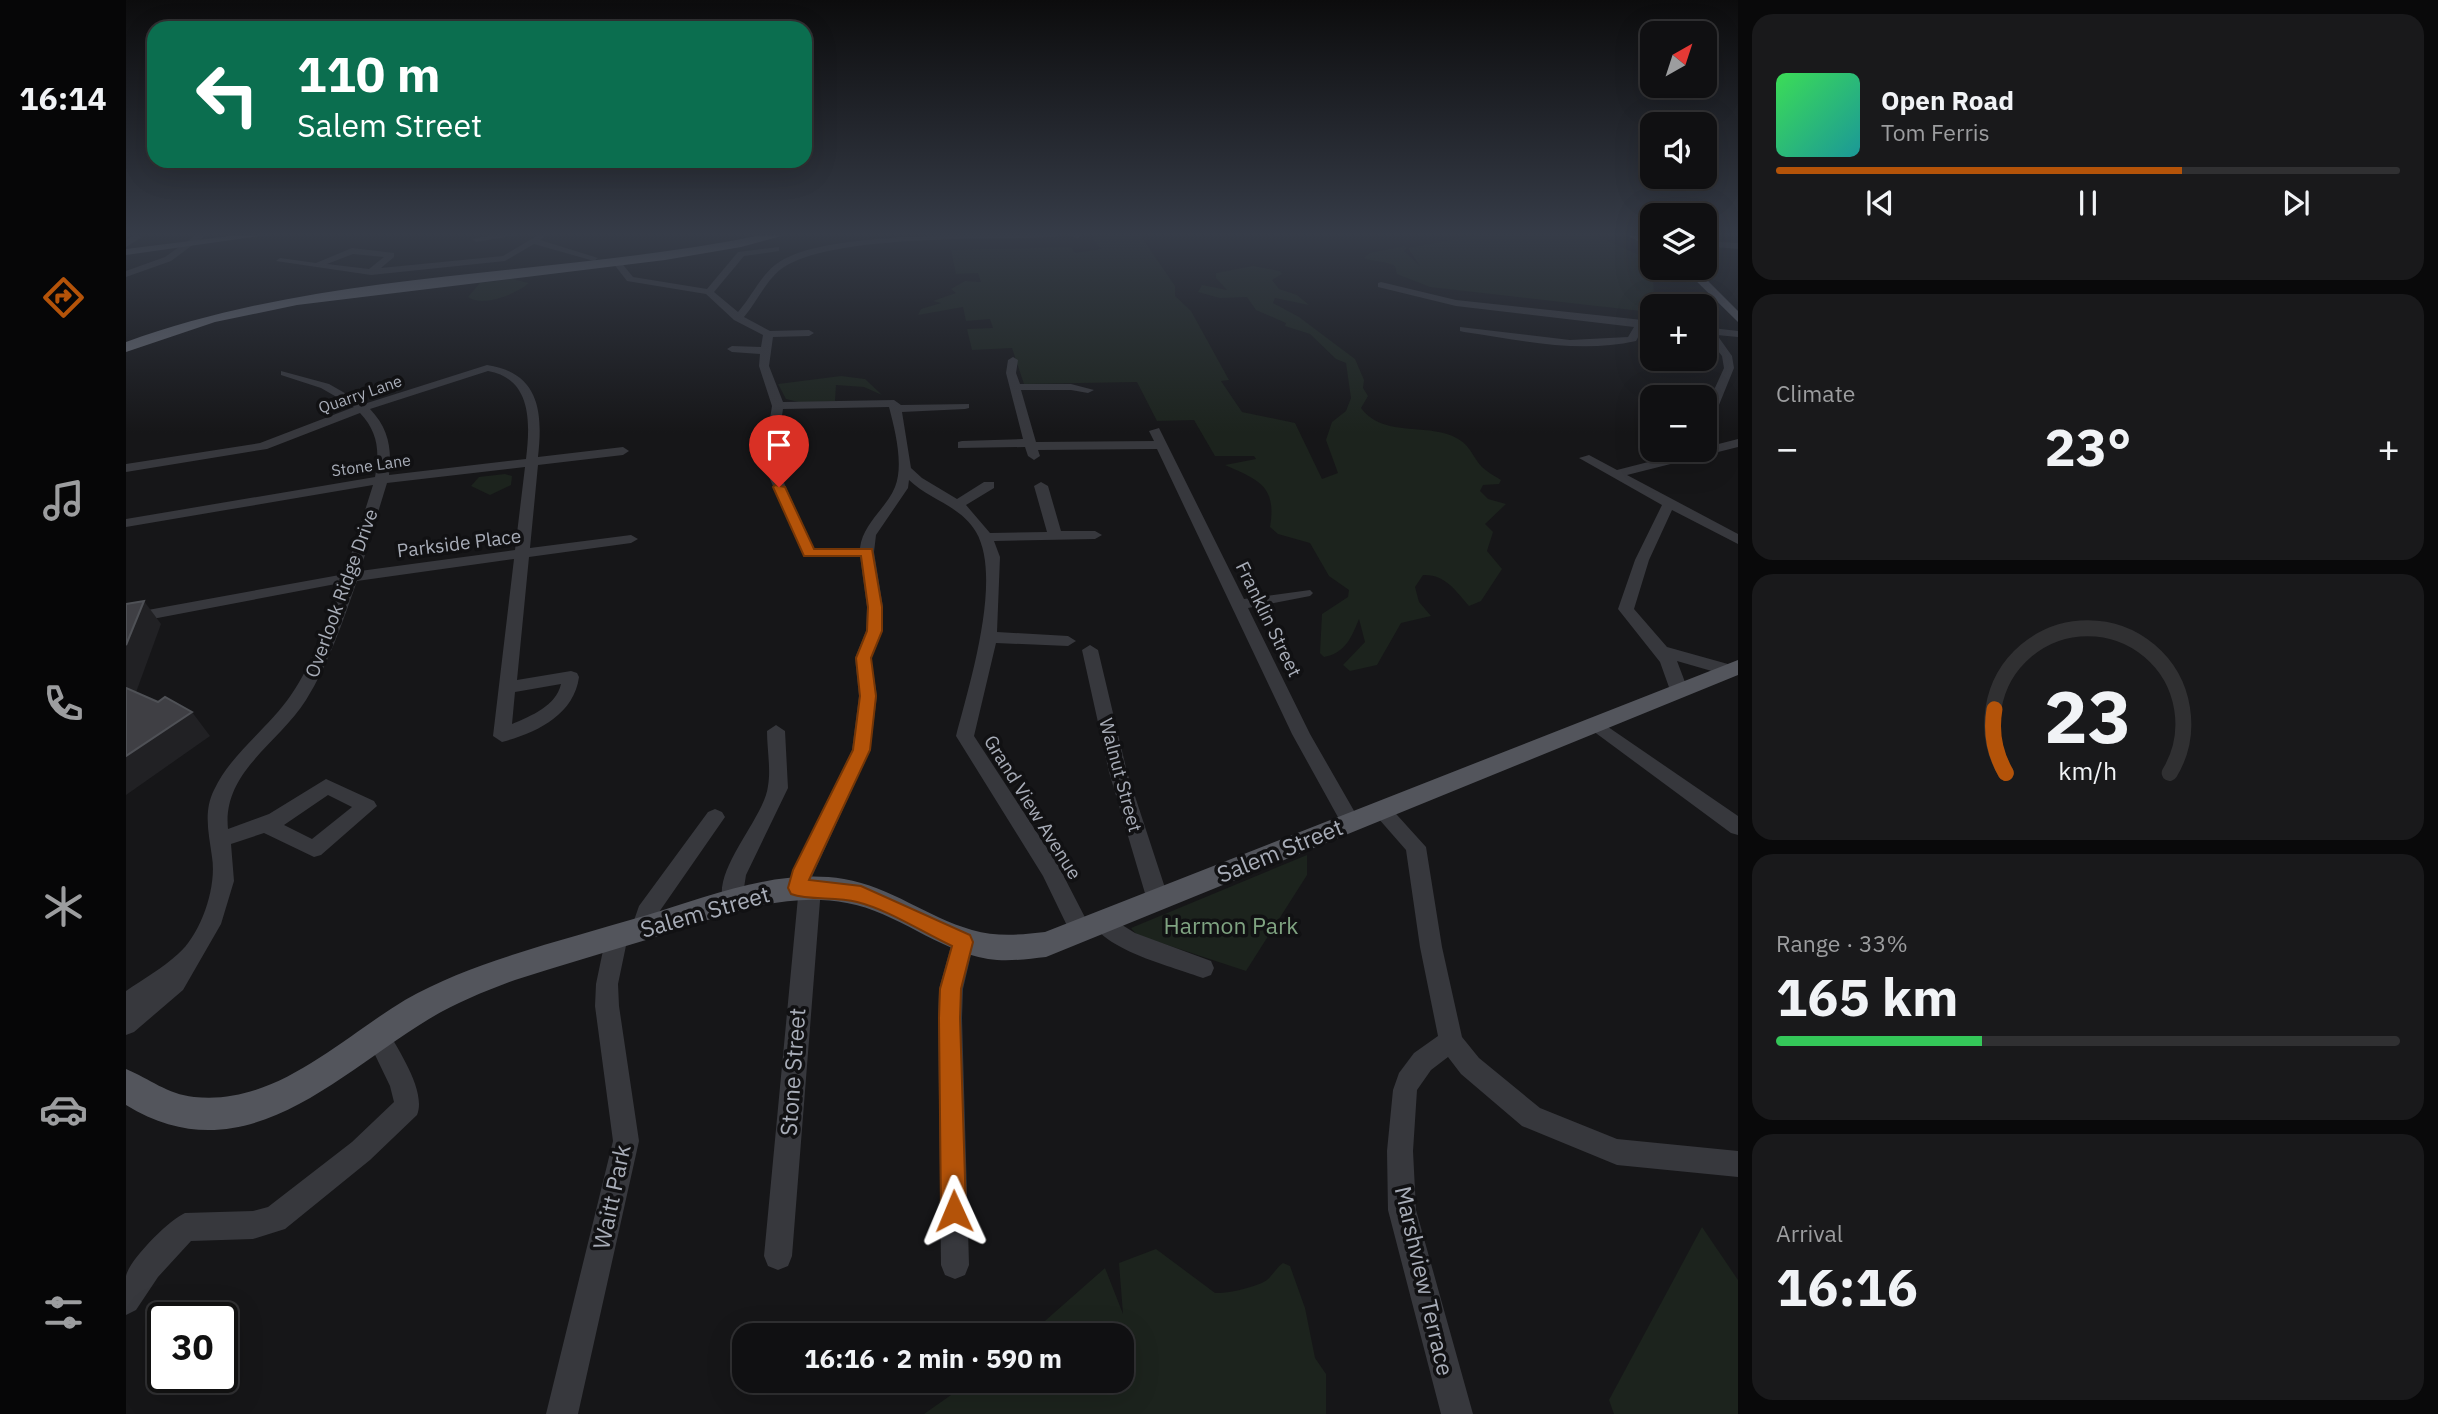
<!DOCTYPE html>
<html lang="en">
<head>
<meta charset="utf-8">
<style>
  :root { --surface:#101012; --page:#19191b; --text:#f1f3f6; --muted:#9c9d9f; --line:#303032; --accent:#b45309 }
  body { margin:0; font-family:"IBM Plex Sans",sans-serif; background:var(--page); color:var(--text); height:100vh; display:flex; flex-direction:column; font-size:26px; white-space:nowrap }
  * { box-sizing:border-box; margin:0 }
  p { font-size:23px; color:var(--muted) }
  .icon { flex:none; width:38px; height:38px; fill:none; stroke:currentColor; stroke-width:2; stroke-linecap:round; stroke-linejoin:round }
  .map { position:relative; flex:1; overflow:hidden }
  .panel { display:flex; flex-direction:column; gap:14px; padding:14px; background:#09090a; width:700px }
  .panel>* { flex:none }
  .banner { position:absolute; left:21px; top:21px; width:665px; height:147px; border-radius:21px; box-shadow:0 7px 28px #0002,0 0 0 2px var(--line); background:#0b6e4f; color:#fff; overflow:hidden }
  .needle { width:46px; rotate:39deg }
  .fabs { position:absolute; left:1514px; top:21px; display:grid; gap:14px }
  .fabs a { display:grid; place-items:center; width:77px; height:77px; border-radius:14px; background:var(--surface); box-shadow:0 7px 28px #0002,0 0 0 2px var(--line); font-size:35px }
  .speed { position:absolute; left:21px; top:1302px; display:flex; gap:14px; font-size:35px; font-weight:700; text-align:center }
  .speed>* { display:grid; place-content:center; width:91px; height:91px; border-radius:50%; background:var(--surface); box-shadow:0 7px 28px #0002,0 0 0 2px var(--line); line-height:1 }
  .speed .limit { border:4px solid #111; border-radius:10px; background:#fff; color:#111 }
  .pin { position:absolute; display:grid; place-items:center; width:60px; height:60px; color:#fff; margin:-72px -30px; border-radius:50% 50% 50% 0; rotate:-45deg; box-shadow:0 0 7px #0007 }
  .pin .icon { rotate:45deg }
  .me { position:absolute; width:77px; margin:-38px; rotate:359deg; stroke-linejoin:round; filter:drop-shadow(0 0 5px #0008) }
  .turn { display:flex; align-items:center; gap:24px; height:147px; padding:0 35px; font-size:32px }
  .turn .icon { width:91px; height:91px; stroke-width:2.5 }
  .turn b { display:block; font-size:49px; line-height:60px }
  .big { font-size:52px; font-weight:700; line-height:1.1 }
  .panel .card { flex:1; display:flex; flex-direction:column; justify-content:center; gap:10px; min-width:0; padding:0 24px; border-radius:21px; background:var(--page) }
  .panel .dial { align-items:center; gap:0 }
  .dial svg { height:182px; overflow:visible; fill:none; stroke:var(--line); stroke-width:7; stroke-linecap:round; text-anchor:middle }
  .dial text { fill:var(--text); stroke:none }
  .song { display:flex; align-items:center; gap:21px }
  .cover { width:84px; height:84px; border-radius:10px; background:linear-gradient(135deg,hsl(130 70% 55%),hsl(180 70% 35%)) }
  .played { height:7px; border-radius:4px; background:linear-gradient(90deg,var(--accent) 65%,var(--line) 65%) }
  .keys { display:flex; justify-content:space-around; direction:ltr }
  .heat { display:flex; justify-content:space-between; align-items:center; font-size:38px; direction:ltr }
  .charge { height:10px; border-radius:5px; background:linear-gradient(90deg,#34c759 33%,var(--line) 0) }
  .trip { position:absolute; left:606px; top:1323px; width:402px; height:70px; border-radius:21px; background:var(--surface); box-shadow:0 7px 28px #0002,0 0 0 2px var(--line); font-weight:700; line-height:70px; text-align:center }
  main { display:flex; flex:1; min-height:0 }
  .tab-bar { display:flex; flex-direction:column; width:126px; justify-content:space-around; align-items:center; background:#060607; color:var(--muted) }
  .tab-bar .icon { width:49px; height:49px }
  .tab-bar .on { color:var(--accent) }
  .tab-bar b { font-size:32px; color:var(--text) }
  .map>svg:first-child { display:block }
  .green { fill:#1c231d }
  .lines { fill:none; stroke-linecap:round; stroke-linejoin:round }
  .minor { fill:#37383d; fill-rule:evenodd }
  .major { fill:#53555c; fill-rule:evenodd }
  .highway { fill:#63666e; fill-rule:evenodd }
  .shaded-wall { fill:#212124 }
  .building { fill:#3f3f44; stroke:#4f5156; stroke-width:2 }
  .route { fill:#b45309; stroke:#753606; stroke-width:2 }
  .labels { text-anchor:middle; stroke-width:7; stroke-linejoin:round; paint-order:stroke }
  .far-street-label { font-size:16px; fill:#a8adb8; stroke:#111113 }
  .street-label { font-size:19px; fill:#a8adb8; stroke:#111113 }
  .near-street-label { font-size:23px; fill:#a8adb8; stroke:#111113 }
  .near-park-label { font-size:23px; fill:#7fa381; stroke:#111113 }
</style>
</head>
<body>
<main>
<nav class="tab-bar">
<b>16:14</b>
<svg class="icon on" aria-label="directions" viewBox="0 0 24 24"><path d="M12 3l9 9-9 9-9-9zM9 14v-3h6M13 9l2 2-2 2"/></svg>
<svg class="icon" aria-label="music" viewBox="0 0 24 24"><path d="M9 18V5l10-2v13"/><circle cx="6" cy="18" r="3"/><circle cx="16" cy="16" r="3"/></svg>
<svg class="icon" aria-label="phone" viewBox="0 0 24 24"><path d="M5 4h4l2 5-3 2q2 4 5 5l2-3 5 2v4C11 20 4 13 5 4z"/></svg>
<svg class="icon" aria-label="climate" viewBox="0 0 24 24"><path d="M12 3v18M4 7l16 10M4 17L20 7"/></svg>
<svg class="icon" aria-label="car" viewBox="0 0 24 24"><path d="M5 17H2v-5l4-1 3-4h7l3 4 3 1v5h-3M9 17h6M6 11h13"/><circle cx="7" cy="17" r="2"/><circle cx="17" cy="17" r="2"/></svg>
<svg class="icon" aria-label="filters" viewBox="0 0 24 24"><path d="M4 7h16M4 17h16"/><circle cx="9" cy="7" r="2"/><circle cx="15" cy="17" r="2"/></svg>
</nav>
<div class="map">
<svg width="1612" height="1414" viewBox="0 0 1612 1414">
  <rect width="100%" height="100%" fill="#161618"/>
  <!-- green -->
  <g class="green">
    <path d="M985 235H1014L1049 286V296L1065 311 1103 380 1095 381 1116 412 1169 423 1196 479 1212 473 1200 440 1206 422 1220 411 1225 398 1220 363 1210 359 1184 334 1159 326 1160 323 1130 310 1121 297 1094 298 1072 292 1076 285 1101 290 1090 278V273L1127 266 1154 271 1156 274 1146 280 1153 289 1171 295 1183 305 1149 298 1147 303 1173 317 1229 359 1238 380 1237 388 1242 396 1235 408C1255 435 1292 425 1321 434 1345 442 1344 454 1356 467 1361 472 1369 476 1375 480L1373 484 1357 485 1354 491 1362 499 1380 504 1359 524 1367 532 1361 551 1376 569 1355 601 1343 606C1330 591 1319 574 1297 575L1289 587 1293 602 1305 616 1275 623 1251 665 1224 671 1217 665 1239 642 1233 619C1226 636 1220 653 1198 657L1194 653 1196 614 1222 597 1223 590 1203 576 1184 543 1152 534 1144 527C1151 485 1132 480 1099 465L1130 459 1128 456H1089L1068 420 1031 421 1011 382 898 384 886 348 846 350 841 329 867 328 864 319 840 321 837 307 792 315 795 309 815 303 807 301 830 293 825 289 839 281 855 282 852 273 830 274 825 250 945 247 949 253 975 249 966 237Z"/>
    <path d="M1353 235H1469L1526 261 1528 296 1524 312 1304 287 1271 274 1269 266C1258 260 1244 262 1238 258L1244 253 1278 246 1282 247 1278 251 1294 266 1282 248Z"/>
    <path d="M386 279 403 283C390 294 357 308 342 297L354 283Z"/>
    <polygon points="715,376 739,379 756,395 738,387 710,385 709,401 676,403 660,399 652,384"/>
    <polygon points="379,474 386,476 385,485 364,495 345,486 353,477"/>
    <polygon points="1181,855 1181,875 1120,971 1011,935 1005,928"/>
    <polygon points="1576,1227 1612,1280 1612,1414 1488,1414 1483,1400"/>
    <path d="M1030 1249 1089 1293C1100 1294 1131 1287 1141 1280 1147 1275 1150 1268 1157 1263L1164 1266 1179 1308 1189 1358 1200 1374V1414H798L845 1381H996V1335H903L979 1268 997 1314 993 1263Z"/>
  </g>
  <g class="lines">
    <!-- minor -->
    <g class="minor">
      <polygon points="9,235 16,237 0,247 0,240"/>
      <polygon points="70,235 80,235 45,261 0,277 0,271 39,257"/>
      <polygon points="366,235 391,235 350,242 346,239"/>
      <path d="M412 235H421L414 240 472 258 468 261 408 244 379 261 245 275 150 261 154 258 190 263 226 248 268 253V257L255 268 377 256ZM227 254 258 257 243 269 201 264Z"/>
      <path d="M841 235H932L928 237C863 240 710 234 658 267 641 278 631 302 618 317L644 331 683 330 688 333 683 336 647 337 643 366 657 402 768 400 775 405 843 404V408L839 409 776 412 785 468 796 478 831 499 858 482H868V488L840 505 864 533 921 532 908 486 915 482 922 486 935 531H969L976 535 969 539 868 541 874 557 871 632 942 636 950 641 942 646 870 643 848 736 932 865 966 931 963 938 955 940 947 938 917 876 830 736C843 686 877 578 850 532 835 506 804 500 783 480L782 488 750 535 748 552 757 607 756 631 745 658 751 696 744 750 685 879 691 882 695 888 666 1256 662 1266 652 1270 642 1266 638 1256 672 897 665 894 661 888 667 870 726 750 733 696 729 658 740 631 741 607 734 556 683 557 676 553 637 463 646 406 633 366 634 354 606 352 601 349 606 346 635 347 637 335 608 320 580 294 501 281 487 263 494 261 507 277 581 289 612 252 653 247V251L618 256 588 292 612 312C625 297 634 277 649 265 683 237 796 236 841 235ZM763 407C769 430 778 465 769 487 760 509 737 523 734 548L688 549 649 463 657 409Z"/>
      <polygon points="941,235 955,235 956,236 952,238"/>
      <polygon points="1578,241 1612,243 1612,249 1578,246"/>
      <path d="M1255 282 1330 300 1526 321V327L1518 326 1510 341C1452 354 1395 340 1338 332L1334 331V327L1444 340 1502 337 1508 327 1330 306 1252 287V283Z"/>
      <polygon points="1578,327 1612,331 1612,337 1591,335 1606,356 1608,368 1584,427 1578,430 1578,412 1598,368 1596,356 1578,333"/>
      <polygon points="887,357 892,360 890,373 894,384 945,384 968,390 962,393 945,390 895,390 910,442 1028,441 1023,431 1033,428 1118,599 1184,590 1187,593 1184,596 1122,608 1184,734 1235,823 1232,828 1225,831 1218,828 1166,734 1031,449 912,450 914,456 908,460 902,456 899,447 832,448 832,442 836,441 897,439 880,373 882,360"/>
      <path d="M361 365C414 373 417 413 412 457L497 447 503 451 497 455 412 465 404 548 505 535 512 539 505 543 403 557 391 680 445 671 451 673 453 677C448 715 410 733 376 742L367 736 388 559 231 581C217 621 203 663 180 700 153 743 96 772 102 829L143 814 200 779 248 801 251 806 195 855 188 857 138 833 105 844 108 881 95 924 57 990 8 1032 0 1035V991C17 979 37 968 52 954 75 934 91 887 86 857 83 834 77 812 88 790 106 752 142 729 165 695 188 662 201 620 215 583L0 624V614L219 574 247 485 0 527V519L249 477C254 452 252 432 234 413L141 449 0 472V464L134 443 228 407 195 388 155 375V371L203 384 238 404ZM362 371C407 379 404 425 400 459L263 475C266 449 263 429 244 409ZM399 467 389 550 234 571 261 483ZM435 684C430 706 405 716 386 724L389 692ZM202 795 226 807 186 839 158 825Z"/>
      <polygon points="1612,439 1612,447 1501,475 1612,534 1612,544 1546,510 1523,560 1508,609 1541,647 1609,666 1611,670 1603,676 1551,661 1562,690 1553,696 1544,690 1534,662 1492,609 1509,560 1536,505 1453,458 1463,455 1491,470"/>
      <polygon points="964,645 972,650 1001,772 1043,900 1040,906 1032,909 1024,906 1021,900 983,772 956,650"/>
      <polygon points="1469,718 1612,816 1612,835 1605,833 1463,728 1460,724 1463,720"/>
      <path d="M650 725 659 731 662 788 620 875 615 907 607 910 599 907C582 873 638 820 642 786 645 769 641 749 641 731Z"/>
      <polygon points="1255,802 1262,805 1300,847 1316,947 1336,1037 1353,1058 1414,1108 1491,1139 1612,1151 1612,1177 1491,1165 1396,1126 1335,1074 1322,1057 1305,1070 1291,1090 1287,1151 1290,1210 1347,1414 1315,1414 1262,1210 1261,1151 1267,1090 1273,1073 1288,1053 1312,1036 1294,947 1280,850 1245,810 1248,805"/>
      <polygon points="589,809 596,812 599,817 531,915 524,936 516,938 508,936 505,929 513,906 582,812"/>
      <path d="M977 913 1009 933 1085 961 1088 968 1085 975 1077 978C1048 967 980 951 966 922L969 915Z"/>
      <polygon points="491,926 499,929 502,936 492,984 493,1006 513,1141 452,1414 420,1414 487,1141 469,1006 470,984 480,936 483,929"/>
      <polygon points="837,932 845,935 848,942 837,989 836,1018 843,1265 839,1275 829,1279 819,1275 815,1265 812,1018 813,989 826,942 829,935"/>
      <path d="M251 1023 259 1026C271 1048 301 1091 291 1115L244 1160 159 1229 127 1239 65 1241 32 1277 10 1310 0 1315C0 1303 0 1288 0 1276 3 1260 44 1219 59 1213L127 1211 142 1207 226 1142 268 1102 264 1086 239 1034 243 1026Z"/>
    </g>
    <!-- major -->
    <g class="major">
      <polygon points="112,235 141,235 0,255 0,249"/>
      <polygon points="1500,235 1513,235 1526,241 1526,248"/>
      <polygon points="1557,268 1569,268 1612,311 1612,322"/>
      <path d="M1612 660V675L920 957C901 959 882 962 862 959 811 950 771 912 721 903 653 890 584 920 520 940 477 953 432 966 389 980 359 991 330 1003 303 1019 208 1077 117 1177 0 1105V1069C24 1079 41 1094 68 1097 149 1106 214 1039 279 1000 312 981 349 967 386 955 429 941 474 929 518 916 582 897 650 868 718 879 765 887 801 917 846 930 870 937 894 935 919 932Z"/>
    </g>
    <!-- highway -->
    <path class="highway" d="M636 235H659L615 247 539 260 171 305 89 322 0 352V342C204 268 425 278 636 235Z"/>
  </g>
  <!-- shaded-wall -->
  <g class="shaded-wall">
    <polygon points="18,601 35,624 5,706 0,700 0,645"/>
    <polygon points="66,712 84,736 0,795 0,756"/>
  </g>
  <!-- building -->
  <g class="building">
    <polygon points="18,601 0,645 0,604"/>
    <polygon points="0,688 32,702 39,697 66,712 0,756"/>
  </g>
  <!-- sky -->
  <linearGradient id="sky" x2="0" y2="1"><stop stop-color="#0c0c0d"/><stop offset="0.54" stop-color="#363c48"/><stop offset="1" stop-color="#363c48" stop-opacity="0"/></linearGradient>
  <rect width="1612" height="433" fill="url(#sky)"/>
  <!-- route -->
  <path class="route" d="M649 485 659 487 688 549H746L756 607V631L745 658 750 696 744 750 683 880 735 886 844 935 847 942 835 989 834 1018 840 1211 837 1220 828 1224 819 1220 815 1211 813 1018 814 989 826 946C796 932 763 910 731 902 709 896 685 901 665 894L662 888 667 870 727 750 734 696 730 658 741 631 742 607 735 556H678L647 487Z"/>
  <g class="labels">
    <!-- far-street labels -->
    <g class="far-street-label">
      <text transform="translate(234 394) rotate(-19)" y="6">Quarry Lane</text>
      <text transform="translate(245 465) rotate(-8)" y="6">Stone Lane</text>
    </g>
    <!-- street labels -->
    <g class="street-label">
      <text transform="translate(333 543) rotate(-7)" y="7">Parkside Place</text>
      <text transform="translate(215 593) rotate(-70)" y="7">Overlook Ridge Drive</text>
      <text transform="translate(1143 619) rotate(64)" y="7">Franklin Street</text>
      <text transform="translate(995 775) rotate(75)" y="7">Walnut Street</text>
      <text transform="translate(907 807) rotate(58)" y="7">Grand View Avenue</text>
    </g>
    <!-- near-street labels -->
    <g class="near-street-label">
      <text transform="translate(1154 851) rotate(-22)" y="8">Salem Street</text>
      <text transform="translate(579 912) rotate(-16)" y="8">Salem Street</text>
      <text transform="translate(667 1072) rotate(-86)" y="8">Stone Street</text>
      <text transform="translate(486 1197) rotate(-78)" y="8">Waitt Park</text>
      <text transform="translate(1298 1281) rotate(77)" y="8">Marshview Terrace</text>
    </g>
    <!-- near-park labels -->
    <g class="near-park-label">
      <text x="1105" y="934">Harmon Park</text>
    </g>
  </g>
</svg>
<div class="fabs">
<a><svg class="needle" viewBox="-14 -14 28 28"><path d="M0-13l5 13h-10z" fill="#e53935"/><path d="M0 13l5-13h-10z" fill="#9c9d9f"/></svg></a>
<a><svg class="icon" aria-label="sound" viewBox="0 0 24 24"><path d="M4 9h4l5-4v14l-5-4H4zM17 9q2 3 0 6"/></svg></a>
<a><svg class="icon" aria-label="layers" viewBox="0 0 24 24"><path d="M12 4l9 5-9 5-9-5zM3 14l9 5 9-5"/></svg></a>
<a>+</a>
<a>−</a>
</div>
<div class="speed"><div class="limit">30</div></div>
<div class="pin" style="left:653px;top:487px;background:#d93025"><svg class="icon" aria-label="arrive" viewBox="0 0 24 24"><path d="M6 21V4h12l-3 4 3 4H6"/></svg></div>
<svg class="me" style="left:828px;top:1211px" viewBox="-20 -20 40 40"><path d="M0-17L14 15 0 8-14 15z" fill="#b45309" stroke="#fff" stroke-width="4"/></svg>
<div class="trip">16:16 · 2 min · 590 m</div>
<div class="banner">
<div class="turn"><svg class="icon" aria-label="left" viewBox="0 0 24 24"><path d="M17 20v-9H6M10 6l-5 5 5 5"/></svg><div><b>110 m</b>Salem Street</div></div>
</div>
</div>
<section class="panel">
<div class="card">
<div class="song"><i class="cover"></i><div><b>Open Road</b><p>Tom Ferris</p></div></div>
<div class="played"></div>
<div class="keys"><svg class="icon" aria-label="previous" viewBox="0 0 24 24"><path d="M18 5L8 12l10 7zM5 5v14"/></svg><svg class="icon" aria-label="pause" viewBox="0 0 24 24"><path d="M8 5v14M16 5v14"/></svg><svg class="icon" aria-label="next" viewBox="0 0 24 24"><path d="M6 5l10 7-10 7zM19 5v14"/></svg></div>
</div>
<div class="card"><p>Climate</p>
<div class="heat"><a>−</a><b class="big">23°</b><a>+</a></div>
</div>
<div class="card dial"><svg viewBox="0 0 100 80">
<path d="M14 69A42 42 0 1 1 86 69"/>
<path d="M14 69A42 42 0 0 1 9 41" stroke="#b45309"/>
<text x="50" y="56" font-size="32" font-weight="700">23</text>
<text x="50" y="72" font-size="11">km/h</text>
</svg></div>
<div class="card"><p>Range · 33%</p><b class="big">165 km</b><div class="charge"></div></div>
<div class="card"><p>Arrival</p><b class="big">16:16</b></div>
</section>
</main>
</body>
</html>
